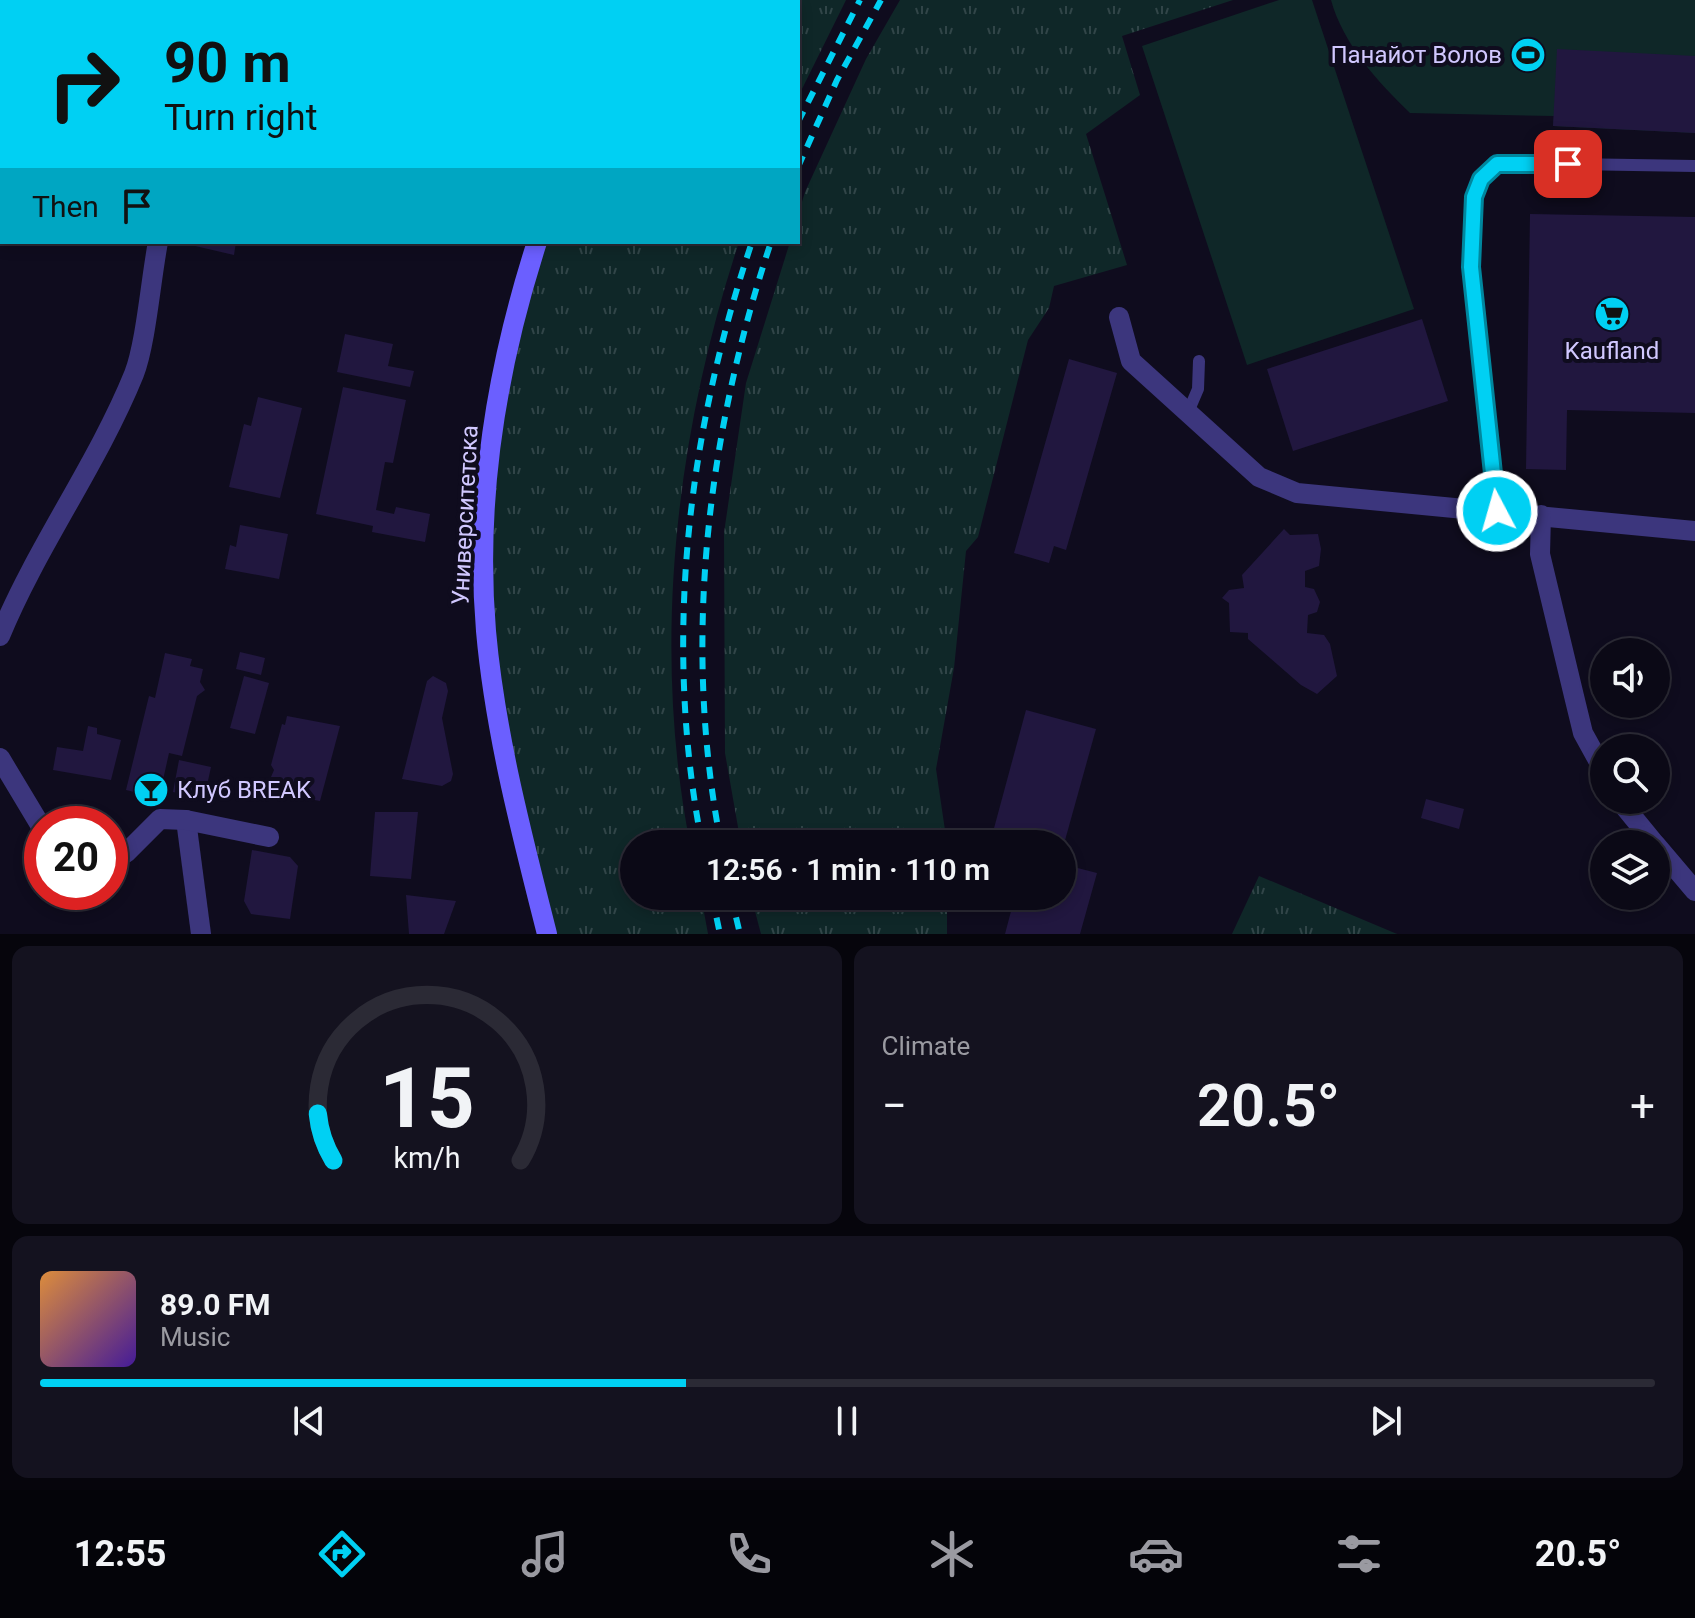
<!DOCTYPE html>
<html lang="en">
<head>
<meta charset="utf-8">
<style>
  :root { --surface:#0b0916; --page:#14121f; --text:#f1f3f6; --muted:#9a9aa1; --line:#2b2a35; --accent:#00d0f3 }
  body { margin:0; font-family:Roboto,sans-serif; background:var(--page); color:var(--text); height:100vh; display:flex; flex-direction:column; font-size:30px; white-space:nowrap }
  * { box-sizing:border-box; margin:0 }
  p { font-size:26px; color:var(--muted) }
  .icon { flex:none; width:44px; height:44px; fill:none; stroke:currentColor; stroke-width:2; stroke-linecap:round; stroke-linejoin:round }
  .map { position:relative; height:934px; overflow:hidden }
  .details { display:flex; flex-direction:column; gap:12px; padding:12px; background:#06050c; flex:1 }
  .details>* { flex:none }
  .top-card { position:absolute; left:0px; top:0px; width:800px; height:244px; box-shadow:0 4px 12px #0003,0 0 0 2px var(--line); background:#00d0f3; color:#111; overflow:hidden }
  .controls { position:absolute; left:1590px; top:638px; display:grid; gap:16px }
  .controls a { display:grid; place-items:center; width:80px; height:80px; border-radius:50%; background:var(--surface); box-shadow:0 4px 12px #0003,0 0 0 2px var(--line); font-size:40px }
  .speed { position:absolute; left:24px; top:806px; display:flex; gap:16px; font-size:40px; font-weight:700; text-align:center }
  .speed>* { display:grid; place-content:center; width:104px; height:104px; border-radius:50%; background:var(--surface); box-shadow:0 4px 12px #0003,0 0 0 2px var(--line); line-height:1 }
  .speed .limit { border:12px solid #d22; background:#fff; color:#111 }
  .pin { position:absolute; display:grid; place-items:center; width:68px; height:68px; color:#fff; margin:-34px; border-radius:16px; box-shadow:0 4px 12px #0006 }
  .me { position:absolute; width:88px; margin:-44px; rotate:354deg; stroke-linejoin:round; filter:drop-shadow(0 0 6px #0008) }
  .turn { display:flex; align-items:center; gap:28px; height:168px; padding:0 32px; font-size:36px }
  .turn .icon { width:104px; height:104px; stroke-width:2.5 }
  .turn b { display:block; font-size:56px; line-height:68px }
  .then { display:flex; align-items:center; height:76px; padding:0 32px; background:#0003; gap:16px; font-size:30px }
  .big { font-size:60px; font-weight:600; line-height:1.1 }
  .details .card { flex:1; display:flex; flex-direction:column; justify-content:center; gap:12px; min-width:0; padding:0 28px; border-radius:16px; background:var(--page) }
  .details .dial { align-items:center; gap:0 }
  .dial svg { height:208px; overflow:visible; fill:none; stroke:var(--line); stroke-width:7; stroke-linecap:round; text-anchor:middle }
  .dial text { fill:var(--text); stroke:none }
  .song { display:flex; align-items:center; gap:24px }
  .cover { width:96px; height:96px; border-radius:12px; background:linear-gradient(135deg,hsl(30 70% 55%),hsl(260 70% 35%)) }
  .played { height:8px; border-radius:4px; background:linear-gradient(90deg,var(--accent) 40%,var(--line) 40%) }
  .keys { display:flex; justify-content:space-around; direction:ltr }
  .heat { display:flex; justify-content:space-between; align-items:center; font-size:44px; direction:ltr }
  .details .tiles { flex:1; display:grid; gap:12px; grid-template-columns:1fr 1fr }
  .card:last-child { grid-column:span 2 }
  .trip { position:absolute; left:620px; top:830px; width:456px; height:80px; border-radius:40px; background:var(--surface); box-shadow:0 4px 12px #0003,0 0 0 2px var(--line); font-weight:600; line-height:80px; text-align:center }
  .tabs { display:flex; height:128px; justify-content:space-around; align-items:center; background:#040409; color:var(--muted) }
  .tabs .icon { width:56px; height:56px }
  .tabs .current { color:var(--accent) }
  .tabs b { font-size:36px; color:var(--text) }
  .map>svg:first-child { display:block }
  .grass { fill:url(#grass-tufts) }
  .pitch { fill:#0f2728 }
  .building { fill:#21173f }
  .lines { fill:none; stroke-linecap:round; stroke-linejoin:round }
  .lane { stroke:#3c367d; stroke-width:12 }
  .street { stroke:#3c367d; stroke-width:20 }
  .secondary { stroke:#6b5fff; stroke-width:20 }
  .rail { stroke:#00d0f3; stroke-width:6; stroke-dasharray:12 10; stroke-linecap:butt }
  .route-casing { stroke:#00879e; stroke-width:20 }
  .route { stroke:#00d0f3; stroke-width:14 }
  .labels { text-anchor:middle; stroke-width:8; stroke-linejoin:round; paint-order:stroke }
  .poi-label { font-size:24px; fill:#d1c8ff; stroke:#0f0c1e; text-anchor:end }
  .street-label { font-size:24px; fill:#d1c8ff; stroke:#0f0c1e }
</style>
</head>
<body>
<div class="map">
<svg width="1695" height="934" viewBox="0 0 1695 934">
  <defs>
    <pattern id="grass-tufts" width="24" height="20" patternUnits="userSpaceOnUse" patternTransform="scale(2)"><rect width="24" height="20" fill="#0f2728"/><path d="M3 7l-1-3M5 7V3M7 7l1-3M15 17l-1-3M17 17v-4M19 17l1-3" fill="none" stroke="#314548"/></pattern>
  </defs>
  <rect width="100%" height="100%" fill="#0f0c1e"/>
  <!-- grass -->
  <g class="grass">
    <polygon points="655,0 846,0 798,97 798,2"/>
    <polygon points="900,0 1233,0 1122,36 1140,95 1086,134 1127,265 1054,286 1049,308 1028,340 978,537 966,551 954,668 936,769 947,844 741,844 725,753 724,533 746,383 790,242 798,242 798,215 805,192 866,59"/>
    <path d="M537 242H739C676 433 651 645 690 844H634V896H701L708 934H547L486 631 489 465Z"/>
    <polygon points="1259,876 1397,934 1232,934"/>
    <polygon points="751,896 947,896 947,934 761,934"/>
  </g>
  <!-- pitch -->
  <g class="pitch">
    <polygon points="1279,0 1312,0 1414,309 1247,365 1142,46"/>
    <path d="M1331 0H1695V133L1553 126 1554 116 1410 113C1378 82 1343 44 1331 0Z"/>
  </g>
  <!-- building -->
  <g class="building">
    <polygon points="1557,49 1695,56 1695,133 1553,126"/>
    <polygon points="1530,214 1695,217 1695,413 1567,410 1566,470 1526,469"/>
    <polygon points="178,242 236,242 234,255"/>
    <polygon points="1422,319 1448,401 1293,451 1267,369"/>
    <polygon points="345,334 393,344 388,366 414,371 410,387 337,372"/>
    <polygon points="1069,359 1117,373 1066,550 1054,546 1049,563 1014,553"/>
    <polygon points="343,387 406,400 393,463 385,462 376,510 394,514 396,507 430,514 425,542 372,532 373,526 316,514"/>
    <polygon points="258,397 302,408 280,498 229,487 244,424 251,426"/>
    <polygon points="240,525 288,534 279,579 225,569 230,545 236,547"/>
    <polygon points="1284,529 1290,535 1318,534 1321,549 1319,566 1305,571 1305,587 1314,589 1320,602 1317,612 1308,615 1307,633 1324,635 1330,644 1337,676 1317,694 1301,685 1248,639 1248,633 1230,632 1229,603 1222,598 1229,590 1244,588 1242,575"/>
    <polygon points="240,652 265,658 261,675 236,669"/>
    <polygon points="165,653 192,659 190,666 203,669 200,682 205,690 197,696 182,756 169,753 159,798 126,790 149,696 155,698"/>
    <polygon points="244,676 269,683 255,734 230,728"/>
    <polygon points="433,676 446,683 448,691 442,718 453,774 451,781 442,786 402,779 427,681"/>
    <polygon points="1026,710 1096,729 1064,844 990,843"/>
    <polygon points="287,716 340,726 320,801 265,791 274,770 271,765 282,724 285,725"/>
    <polygon points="88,726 97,728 97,734 121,740 111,780 53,770 57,747 83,751"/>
    <polygon points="179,760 211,767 204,799 173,792"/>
    <polygon points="1426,799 1464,809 1459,829 1421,818"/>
    <polygon points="375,812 418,812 411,879 370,876"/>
    <polygon points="252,850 290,857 298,866 290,919 251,914 244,901"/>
    <polygon points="1062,864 1097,873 1080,934 1005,934 1015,896 1062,896"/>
    <polygon points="406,895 456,901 444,934 409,934"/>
  </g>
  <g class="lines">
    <!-- lane -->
    <g class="lane">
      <polyline points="1189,410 1198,389 1199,361"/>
      <polyline points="1497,511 1471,267 1474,197 1486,172 1504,163 1695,166"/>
    </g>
    <!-- street -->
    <g class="street">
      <polyline points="180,0 180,2"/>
      <polyline points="1119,317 1131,361 1259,477 1297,493 1695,531"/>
      <polyline points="1541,515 1540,554 1574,696 1583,733 1604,771"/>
      <path d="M0 636C37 546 97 465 134 374 146 343 151 278 158 242"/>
      <polyline points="0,758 42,828"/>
      <polyline points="1619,800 1655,844"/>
      <polyline points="186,820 201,934"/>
      <polyline points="1656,845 1695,891"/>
      <polyline points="110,853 126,853 160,819 186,820 269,837"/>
    </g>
    <!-- secondary -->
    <g class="secondary">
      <polyline points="653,2 655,0"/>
      <path d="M537 242C497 366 475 500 486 631 495 733 522 835 547 934"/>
    </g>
    <!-- rail -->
    <g class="rail">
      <polyline points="798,122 860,0"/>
      <polyline points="798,167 837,80 881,0"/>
      <path d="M702 844C663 644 687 434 752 242"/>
      <path d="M721 844C682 644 707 434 771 242"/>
      <polyline points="712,896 720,934"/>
      <polyline points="731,896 740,934"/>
    </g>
  </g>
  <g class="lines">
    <defs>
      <polyline id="route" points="1497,511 1471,267 1474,197 1481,179 1497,164 1568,164"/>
    </defs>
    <!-- route casing -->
    <use href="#route" class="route-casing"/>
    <!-- route -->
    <use href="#route" class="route"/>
  </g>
  <!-- icons -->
  <defs>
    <symbol id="stadium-disc" viewBox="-11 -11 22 22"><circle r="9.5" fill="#00d0f3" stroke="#0f0c1e"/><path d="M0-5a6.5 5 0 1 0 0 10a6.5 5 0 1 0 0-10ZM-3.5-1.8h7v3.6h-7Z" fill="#111"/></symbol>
    <symbol id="supermarket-disc" viewBox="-11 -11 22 22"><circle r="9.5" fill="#00d0f3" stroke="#0f0c1e"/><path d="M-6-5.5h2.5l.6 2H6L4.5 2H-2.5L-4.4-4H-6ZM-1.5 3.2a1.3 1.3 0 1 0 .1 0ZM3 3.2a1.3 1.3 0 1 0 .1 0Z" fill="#111"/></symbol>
    <symbol id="bar-disc" viewBox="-11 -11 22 22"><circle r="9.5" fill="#00d0f3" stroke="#0f0c1e"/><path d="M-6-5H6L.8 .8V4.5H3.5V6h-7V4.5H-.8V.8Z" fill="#111"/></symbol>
  </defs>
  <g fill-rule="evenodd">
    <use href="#stadium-disc" x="1508" y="35" width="40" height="40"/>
    <use href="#supermarket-disc" x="1592" y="294" width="40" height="40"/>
    <use href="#bar-disc" x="131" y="770" width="40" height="40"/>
  </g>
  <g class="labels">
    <!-- poi labels -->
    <g class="poi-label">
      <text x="1502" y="63">Панайот Волов</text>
      <text x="1612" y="359" text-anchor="middle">Kaufland</text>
      <text x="177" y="798" text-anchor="start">Клуб BREAK</text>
    </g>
    <!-- street labels -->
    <g class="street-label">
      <text transform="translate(465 515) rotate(-87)" y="8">Университетска</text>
    </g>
  </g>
</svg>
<div class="controls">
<a><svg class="icon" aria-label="sound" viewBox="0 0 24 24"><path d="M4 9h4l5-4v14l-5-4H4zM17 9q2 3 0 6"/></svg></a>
<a><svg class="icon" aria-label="search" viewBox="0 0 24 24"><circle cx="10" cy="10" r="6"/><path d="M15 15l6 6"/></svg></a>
<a><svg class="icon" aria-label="layers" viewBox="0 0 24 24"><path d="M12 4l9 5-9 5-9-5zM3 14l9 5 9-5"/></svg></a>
</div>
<div class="speed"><div class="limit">20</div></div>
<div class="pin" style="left:1568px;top:164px;background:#d93025"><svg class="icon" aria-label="arrive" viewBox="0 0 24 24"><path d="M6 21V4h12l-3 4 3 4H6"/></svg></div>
<svg class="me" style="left:1497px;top:511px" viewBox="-20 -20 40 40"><circle r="17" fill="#00d0f3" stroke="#fff" stroke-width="3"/><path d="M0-11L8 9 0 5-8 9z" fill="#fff"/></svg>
<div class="trip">12:56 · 1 min · 110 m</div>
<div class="top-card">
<div class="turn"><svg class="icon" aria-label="right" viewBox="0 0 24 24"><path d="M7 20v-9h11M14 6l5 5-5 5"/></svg><div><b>90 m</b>Turn right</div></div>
<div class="then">Then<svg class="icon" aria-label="arrive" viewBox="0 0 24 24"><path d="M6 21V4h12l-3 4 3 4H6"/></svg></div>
</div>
</div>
<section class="details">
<div class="tiles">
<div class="card dial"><svg viewBox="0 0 100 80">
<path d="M14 69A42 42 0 1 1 86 69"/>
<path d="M14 69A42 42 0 0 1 8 51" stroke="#00d0f3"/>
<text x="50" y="56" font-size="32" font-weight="700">15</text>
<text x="50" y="72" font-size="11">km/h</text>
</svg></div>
<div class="card"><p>Climate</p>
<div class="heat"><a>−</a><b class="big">20.5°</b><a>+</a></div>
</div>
<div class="card">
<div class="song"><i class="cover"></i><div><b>89.0 FM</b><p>Music</p></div></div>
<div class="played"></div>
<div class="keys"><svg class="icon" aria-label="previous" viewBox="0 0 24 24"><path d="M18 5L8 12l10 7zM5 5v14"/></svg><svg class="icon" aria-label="pause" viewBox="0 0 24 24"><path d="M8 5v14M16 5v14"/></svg><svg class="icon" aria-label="next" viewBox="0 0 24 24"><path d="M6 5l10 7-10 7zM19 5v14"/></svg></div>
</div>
</div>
</section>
<nav class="tabs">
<b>12:55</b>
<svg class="icon current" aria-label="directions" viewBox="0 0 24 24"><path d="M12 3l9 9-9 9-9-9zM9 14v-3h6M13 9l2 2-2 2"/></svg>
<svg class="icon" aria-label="music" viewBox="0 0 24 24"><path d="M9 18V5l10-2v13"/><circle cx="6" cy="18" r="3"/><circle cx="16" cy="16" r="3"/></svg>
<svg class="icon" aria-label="phone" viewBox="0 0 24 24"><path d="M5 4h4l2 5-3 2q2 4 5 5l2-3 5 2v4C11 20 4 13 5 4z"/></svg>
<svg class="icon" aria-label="climate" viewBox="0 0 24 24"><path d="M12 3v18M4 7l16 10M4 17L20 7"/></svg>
<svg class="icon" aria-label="car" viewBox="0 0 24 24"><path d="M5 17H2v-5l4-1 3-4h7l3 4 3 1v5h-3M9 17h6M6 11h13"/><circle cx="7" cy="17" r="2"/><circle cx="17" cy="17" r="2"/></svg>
<svg class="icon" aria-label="filters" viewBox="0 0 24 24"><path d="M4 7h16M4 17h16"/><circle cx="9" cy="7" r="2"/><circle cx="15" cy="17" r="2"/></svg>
<b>20.5°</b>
</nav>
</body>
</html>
